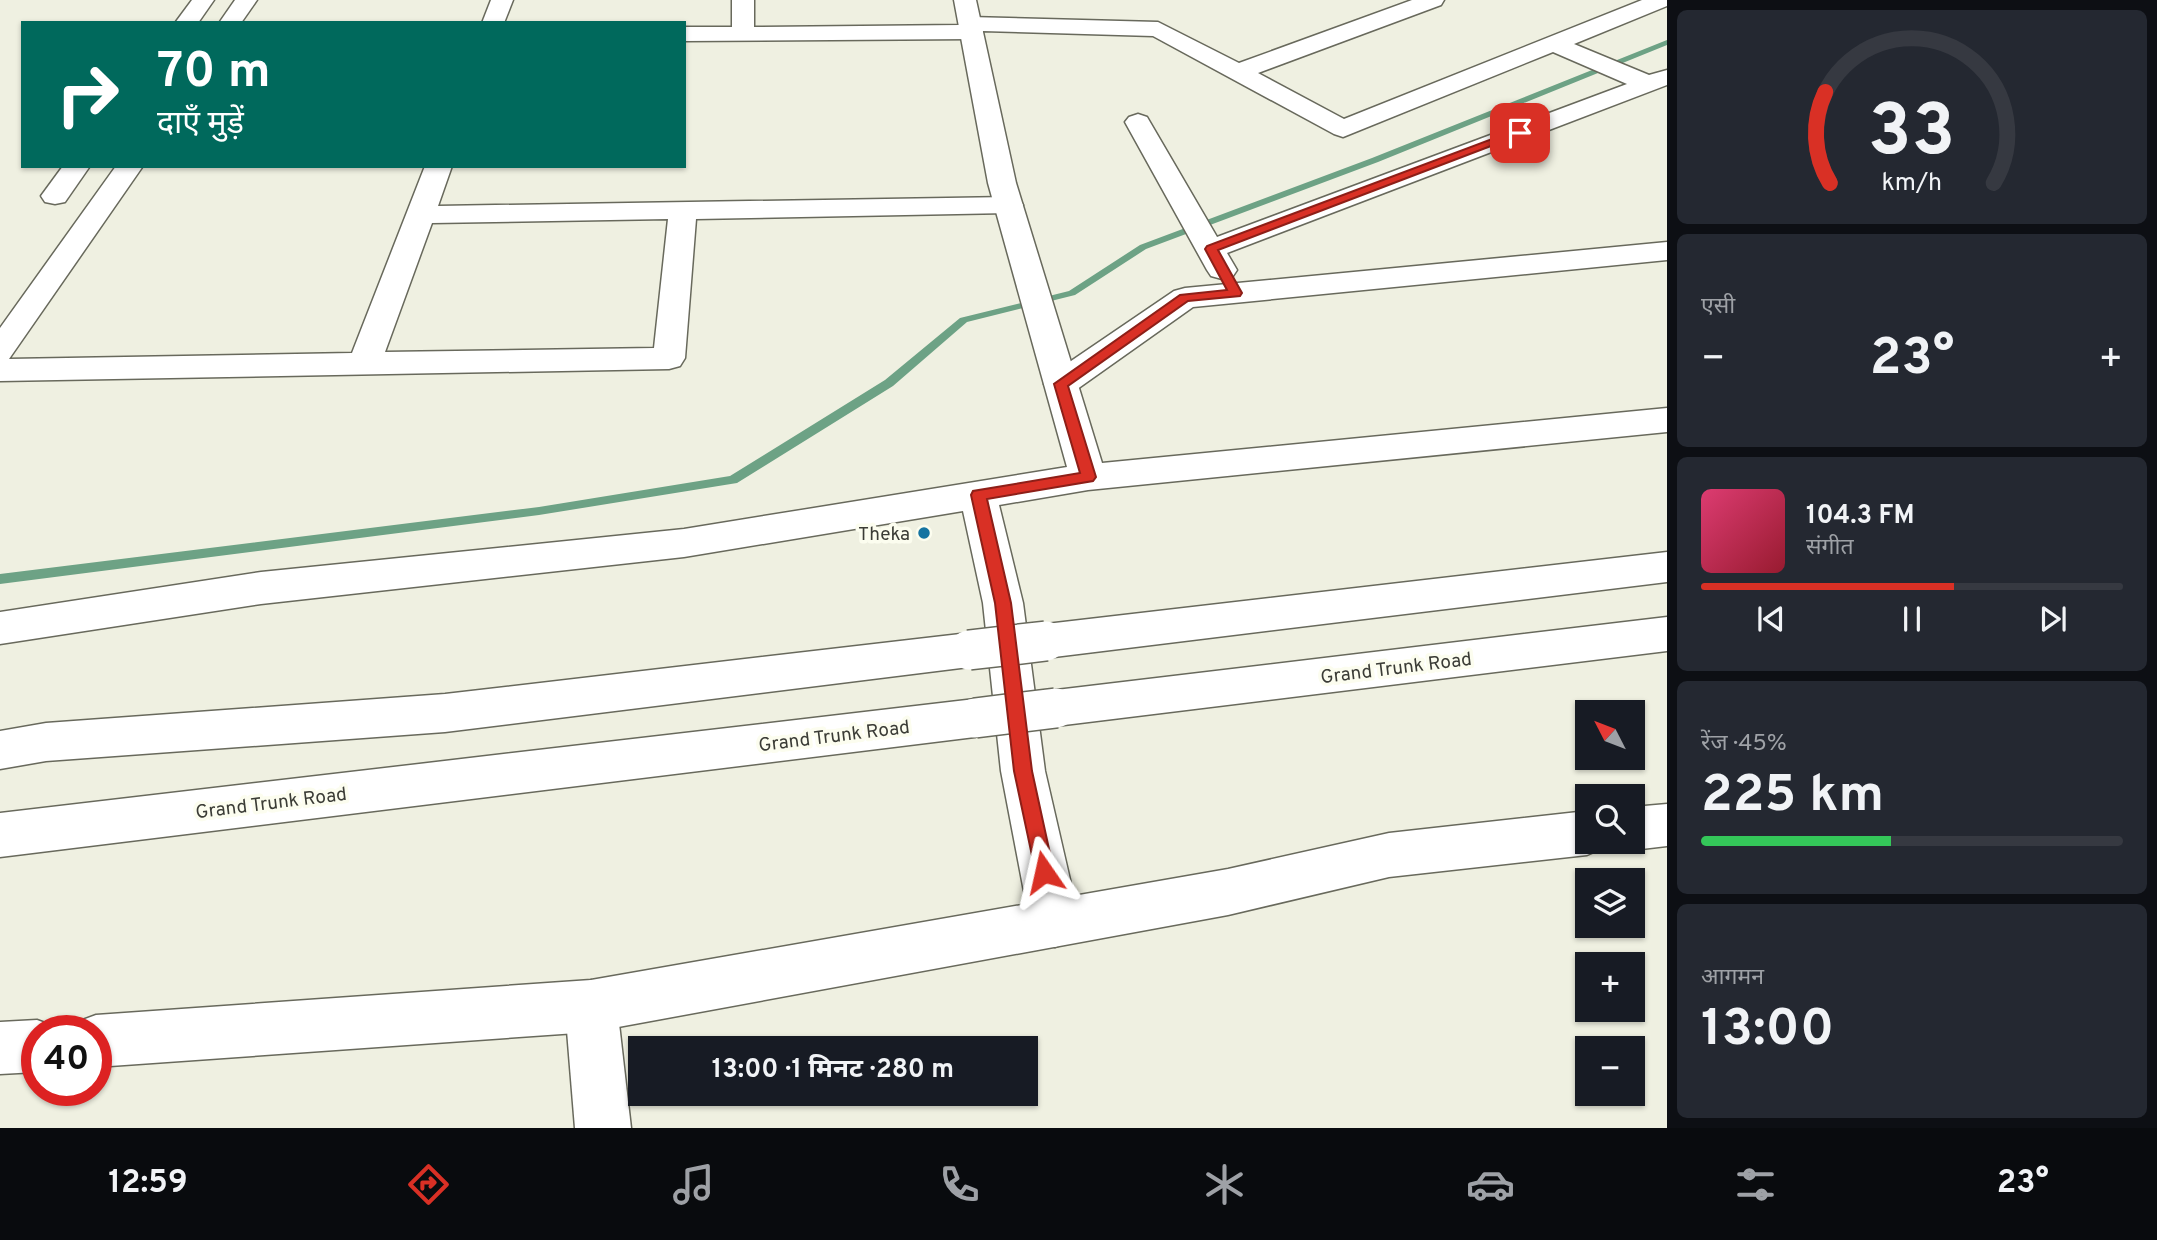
<!DOCTYPE html>
<html lang="hi">
<head>
<meta charset="utf-8">
<style>
  :root { --surface:#171b24; --page:#242831; --text:#f1f3f6; --muted:#9ea1a6; --line:#363941; --accent:#d93025 }
  body { margin:0; font-family:Overpass,"Noto Sans Devanagari",sans-serif; background:var(--page); color:var(--text); height:100vh; display:flex; flex-direction:column; font-size:26px; white-space:nowrap }
  * { box-sizing:border-box; margin:0 }
  p { font-size:23px; color:var(--muted) }
  .icon { flex:none; width:38px; height:38px; fill:none; stroke:currentColor; stroke-width:2; stroke-linecap:round; stroke-linejoin:round }
  .map { position:relative; flex:1; overflow:hidden }
  .panel { display:flex; flex-direction:column; gap:10px; padding:10px; background:#0d0f14; width:490px }
  .panel>* { flex:none }
  .hud { position:absolute; left:21px; top:21px; width:665px; height:147px; border-radius:0px; box-shadow:0 2px 5px #0004; background:#00695c; color:#fff; overflow:hidden }
  .needle { width:46px; rotate:312deg }
  .fabs { position:absolute; left:1575px; top:700px; display:grid; gap:14px }
  .fabs a { display:grid; place-items:center; width:70px; height:70px; border-radius:0px; background:var(--surface); box-shadow:0 2px 5px #0004; font-size:35px }
  .speed { position:absolute; left:21px; top:1015px; display:flex; gap:14px; font-size:35px; font-weight:700; text-align:center }
  .speed>* { display:grid; place-content:center; width:91px; height:91px; border-radius:50%; background:var(--surface); box-shadow:0 2px 5px #0004; line-height:1 }
  .speed .limit { border:10px solid #d22; background:#fff; color:#111 }
  .pin { position:absolute; display:grid; place-items:center; width:60px; height:60px; color:#fff; margin:-30px; border-radius:14px; box-shadow:0 4px 10px #0006 }
  .me { position:absolute; width:77px; margin:-38px; rotate:349deg; stroke-linejoin:round; filter:drop-shadow(0 0 5px #0008) }
  .turn { display:flex; align-items:center; gap:24px; height:147px; padding:0 21px; font-size:32px }
  .turn .icon { width:91px; height:91px; stroke-width:2.5 }
  .turn b { display:block; font-size:49px; line-height:60px }
  .big { font-size:52px; font-weight:700; line-height:1.1 }
  .panel .card { flex:1; display:flex; flex-direction:column; justify-content:center; gap:10px; min-width:0; padding:0 24px; border-radius:10px; background:var(--page) }
  .panel .dial { align-items:center; gap:0 }
  .dial svg { height:182px; overflow:visible; fill:none; stroke:var(--line); stroke-width:7; stroke-linecap:round; text-anchor:middle }
  .dial text { fill:var(--text); stroke:none }
  .song { display:flex; align-items:center; gap:21px }
  .cover { width:84px; height:84px; border-radius:10px; background:linear-gradient(135deg,hsl(340 70% 55%),hsl(350 70% 35%)) }
  .played { height:7px; border-radius:4px; background:linear-gradient(90deg,var(--accent) 60%,var(--line) 60%) }
  .keys { display:flex; justify-content:space-around; direction:ltr }
  .heat { display:flex; justify-content:space-between; align-items:center; font-size:38px; direction:ltr }
  .charge { height:10px; border-radius:5px; background:linear-gradient(90deg,#34c759 45%,var(--line) 0) }
  .trip { position:absolute; left:628px; top:1036px; width:410px; height:70px; border-radius:0px; background:var(--surface); box-shadow:0 2px 5px #0004; font-weight:700; line-height:70px; text-align:center }
  .menu { display:flex; height:112px; justify-content:space-around; align-items:center; background:#090b0e; color:var(--muted) }
  .menu .icon { width:49px; height:49px }
  .menu .current { color:var(--accent) }
  .menu b { font-size:32px; color:var(--text) }
  main { display:flex; flex:1; min-height:0 }
  .map>svg:first-child { display:block }
  .lines { fill:none; stroke-linecap:round; stroke-linejoin:round }
  .stream { fill:#6da285; fill-rule:evenodd }
  .street-casing { stroke:#68695c; stroke-width:3 }
  .secondary-casing { stroke:#68695c; stroke-width:3 }
  .primary-casing { stroke:#68695c; stroke-width:3 }
  .highway-casing { stroke:#68695c; stroke-width:3 }
  .street { fill:#fff; fill-rule:evenodd }
  .secondary { fill:#fff; fill-rule:evenodd }
  .primary { fill:#fff; fill-rule:evenodd }
  .highway { fill:#fff; fill-rule:evenodd }
  .highway-bridge-casing { stroke:#68695c; stroke-width:42; stroke-linecap:butt }
  .highway-bridge { stroke:#fff; stroke-width:39 }
  .route { fill:#d93025; stroke:#8d1f18; stroke-width:2 }
  .poi-dot { fill:#1574a1; stroke:#fcfdef; stroke-width:2.5 }
  .labels { text-anchor:middle; stroke-width:7; stroke-linejoin:round; paint-order:stroke }
  .poi-label { font-size:19px; fill:#3b3c36; stroke:#fcfdef; text-anchor:end }
  .street-label { font-size:19px; fill:#3b3c36; stroke:#fcfdef }
</style>
</head>
<body>
<main>
<div class="map">
<svg width="1667" height="1128" viewBox="0 0 1667 1128">
  <rect width="100%" height="100%" fill="#eff0e1"/>
  <g class="lines">
    <!-- stream -->
    <polygon class="stream" points="1667,40 1667,45 1378,162 1146,249 1075,295 967,322 893,386 737,483 539,515 0,584 0,574 539,507 730,476 885,380 960,318 1069,291 1140,245 1372,158"/>
    <defs>
      <g id="street">
        <polygon points="192,0 214,0 198,23 175,23"/>
        <polygon points="235,0 257,0 241,23 219,23"/>
        <polygon points="491,0 513,0 504,23 482,23"/>
        <polygon points="732,0 754,0 754,27 960,25 962,19 970,17 1158,22 1239,63 1412,0 1444,0 1441,5 1258,73 1344,119 1642,0 1667,0 1667,6 1574,44 1649,75 1667,70 1667,85 1227,253 1237,270 1233,276 1222,279 1211,276 1207,270 1125,122 1129,117 1138,114 1147,117 1217,237 1627,84 1553,52 1343,137 1334,134 1153,36 983,31 980,37 972,39 684,41 684,27 732,27"/>
        <polygon points="63,166 90,166 65,202 55,204 45,202 41,196"/>
        <path d="M116 166H143L9 359 352 353 425 166H452L438 206 1009 197 1019 199 1023 205 1019 211 1009 213 696 219 685 358 680 366 669 369 0 381V328ZM668 219 654 348 385 352 432 223Z"/>
        <polygon points="1667,242 1667,260 1193,307 1073,392 1061,395 1049,392 1044,384 1049,376 1174,291 1185,288"/>
        <polygon points="591,980 609,988 617,1006 631,1128 575,1128 565,1006 573,988"/>
      </g>
      <polygon id="secondary" points="954,0 976,0 1016,183 1102,463 1667,408 1667,432 1088,490 999,505 1023,603 1045,771 1080,923 1072,940 1055,947 1038,940 1030,923 1001,771 983,603 963,511 684,557 261,604 0,644 0,612 261,572 684,529 1067,467 988,183"/>
      <g id="primary">
        <polygon points="1667,804 1667,846 1633,850 1617,843 1633,842 1633,807"/>
        <polygon points="1587,811 1587,842 1606,842 1603,848 1587,855 1389,877 1228,915 591,1032 96,1067 96,1031 74,1031 77,1022 96,1015 591,980 1228,869 1389,833"/>
        <polygon points="37,1020 56,1027 57,1031 37,1031 37,1072 0,1074 0,1022"/>
      </g>
      <g id="highway">
        <polygon points="1667,552 1667,582 1046,658 1032,653 1026,641 1032,629 1046,624"/>
        <polygon points="1667,617 1667,651 1056,726 1041,721 1035,708 1041,695 1056,690"/>
        <polygon points="969,633 984,638 990,650 984,662 969,667 445,732 46,761 0,769 0,731 46,723 445,694"/>
        <polygon points="975,699 990,705 997,718 990,731 975,737 0,857 0,813"/>
      </g>
    </defs>
    <!-- street casing -->
    <use href="#street" class="street-casing"/>
    <!-- secondary casing -->
    <use href="#secondary" class="secondary-casing"/>
    <!-- primary casing -->
    <use href="#primary" class="primary-casing"/>
    <!-- highway casing -->
    <use href="#highway" class="highway-casing"/>
    <!-- street -->
    <use href="#street" class="street"/>
    <!-- secondary -->
    <use href="#secondary" class="secondary"/>
    <!-- primary -->
    <use href="#primary" class="primary"/>
    <!-- highway -->
    <use href="#highway" class="highway"/>
    <defs>
      <g id="highway-bridge">
        <polyline points="969,650 1046,641"/>
        <polyline points="975,718 1056,708"/>
      </g>
    </defs>
    <!-- highway-bridge casing -->
    <use href="#highway-bridge" class="highway-bridge-casing"/>
    <!-- highway-bridge -->
    <use href="#highway-bridge" class="highway-bridge"/>
  </g>
  <!-- route -->
  <polygon class="route" points="1516,130 1525,133 1218,250 1242,293 1240,296 1188,301 1068,386 1096,477 1093,481 987,499 1011,603 1032,771 1054,872 1051,879 1044,881 1037,879 1014,771 995,603 971,495 973,491 1080,473 1054,384 1180,295 1227,290 1205,249 1207,246"/>
  <!-- markers -->
  <circle class="poi-dot" cx="924" cy="533" r="7"/>
  <g class="labels">
    <!-- poi labels -->
    <g class="poi-label">
      <text x="910" y="540">Theka</text>
    </g>
    <!-- street labels -->
    <g class="street-label">
      <text transform="translate(1396 667) rotate(-7)" y="7">Grand Trunk Road</text>
      <text transform="translate(834 735) rotate(-7)" y="7">Grand Trunk Road</text>
      <text transform="translate(271 802) rotate(-7)" y="7">Grand Trunk Road</text>
    </g>
  </g>
</svg>
<div class="fabs">
<a><svg class="needle" viewBox="-14 -14 28 28"><path d="M0-13l5 13h-10z" fill="#e53935"/><path d="M0 13l5-13h-10z" fill="#9ea1a6"/></svg></a>
<a><svg class="icon" aria-label="search" viewBox="0 0 24 24"><circle cx="10" cy="10" r="6"/><path d="M15 15l6 6"/></svg></a>
<a><svg class="icon" aria-label="layers" viewBox="0 0 24 24"><path d="M12 4l9 5-9 5-9-5zM3 14l9 5 9-5"/></svg></a>
<a>+</a>
<a>−</a>
</div>
<div class="speed"><div class="limit">40</div></div>
<div class="pin" style="left:1520px;top:133px;background:#d93025"><svg class="icon" aria-label="arrive" viewBox="0 0 24 24"><path d="M6 21V4h12l-3 4 3 4H6"/></svg></div>
<svg class="me" style="left:1044px;top:872px" viewBox="-20 -20 40 40"><path d="M0-17L14 15 0 8-14 15z" fill="#d93025" stroke="#fff" stroke-width="4"/></svg>
<div class="trip">13:00 · 1 मिनट · 280 m</div>
<div class="hud">
<div class="turn"><svg class="icon" aria-label="right" viewBox="0 0 24 24"><path d="M7 20v-9h11M14 6l5 5-5 5"/></svg><div><b>70 m</b>दाएँ मुड़ें</div></div>
</div>
</div>
<section class="panel">
<div class="card dial"><svg viewBox="0 0 100 80">
<path d="M14 69A42 42 0 1 1 86 69"/>
<path d="M14 69A42 42 0 0 1 12 29" stroke="#d93025"/>
<text x="50" y="56" font-size="32" font-weight="700">33</text>
<text x="50" y="72" font-size="11">km/h</text>
</svg></div>
<div class="card"><p>एसी</p>
<div class="heat"><a>−</a><b class="big">23°</b><a>+</a></div>
</div>
<div class="card">
<div class="song"><i class="cover"></i><div><b>104.3 FM</b><p>संगीत</p></div></div>
<div class="played"></div>
<div class="keys"><svg class="icon" aria-label="previous" viewBox="0 0 24 24"><path d="M18 5L8 12l10 7zM5 5v14"/></svg><svg class="icon" aria-label="pause" viewBox="0 0 24 24"><path d="M8 5v14M16 5v14"/></svg><svg class="icon" aria-label="next" viewBox="0 0 24 24"><path d="M6 5l10 7-10 7zM19 5v14"/></svg></div>
</div>
<div class="card"><p>रेंज · 45%</p><b class="big">225 km</b><div class="charge"></div></div>
<div class="card"><p>आगमन</p><b class="big">13:00</b></div>
</section>
</main>
<nav class="menu">
<b>12:59</b>
<svg class="icon current" aria-label="directions" viewBox="0 0 24 24"><path d="M12 3l9 9-9 9-9-9zM9 14v-3h6M13 9l2 2-2 2"/></svg>
<svg class="icon" aria-label="music" viewBox="0 0 24 24"><path d="M9 18V5l10-2v13"/><circle cx="6" cy="18" r="3"/><circle cx="16" cy="16" r="3"/></svg>
<svg class="icon" aria-label="phone" viewBox="0 0 24 24"><path d="M5 4h4l2 5-3 2q2 4 5 5l2-3 5 2v4C11 20 4 13 5 4z"/></svg>
<svg class="icon" aria-label="climate" viewBox="0 0 24 24"><path d="M12 3v18M4 7l16 10M4 17L20 7"/></svg>
<svg class="icon" aria-label="car" viewBox="0 0 24 24"><path d="M5 17H2v-5l4-1 3-4h7l3 4 3 1v5h-3M9 17h6M6 11h13"/><circle cx="7" cy="17" r="2"/><circle cx="17" cy="17" r="2"/></svg>
<svg class="icon" aria-label="filters" viewBox="0 0 24 24"><path d="M4 7h16M4 17h16"/><circle cx="9" cy="7" r="2"/><circle cx="15" cy="17" r="2"/></svg>
<b>23°</b>
</nav>
</body>
</html>
